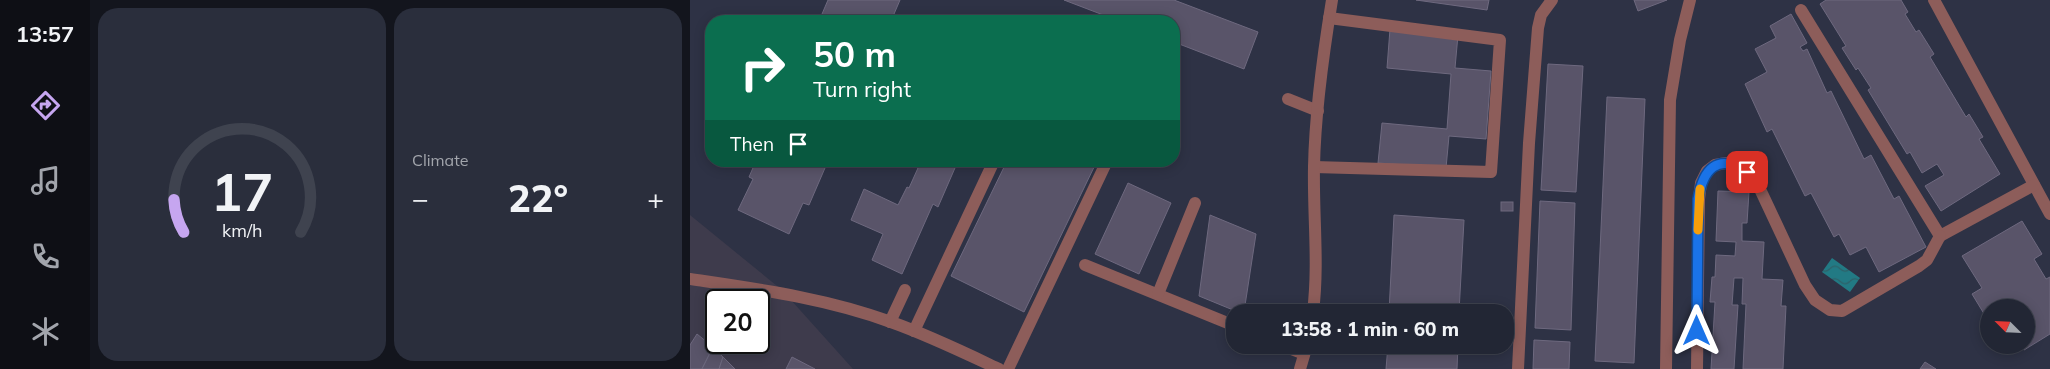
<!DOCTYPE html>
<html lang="en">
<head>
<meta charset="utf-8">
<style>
  :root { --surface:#222634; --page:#2a2e3c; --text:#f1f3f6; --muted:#a2a5ac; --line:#3f434f; --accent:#c6a6f0 }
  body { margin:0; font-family:Mulish,sans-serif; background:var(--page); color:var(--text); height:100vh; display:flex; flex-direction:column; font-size:19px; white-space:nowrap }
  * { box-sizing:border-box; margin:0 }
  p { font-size:16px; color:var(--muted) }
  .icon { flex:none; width:28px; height:28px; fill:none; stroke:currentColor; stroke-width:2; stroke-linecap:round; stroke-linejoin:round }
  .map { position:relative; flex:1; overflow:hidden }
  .details { display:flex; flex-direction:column; gap:8px; padding:8px; background:#13151d; width:600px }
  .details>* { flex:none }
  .banner { position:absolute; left:15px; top:15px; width:475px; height:152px; border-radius:20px; box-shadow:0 2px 12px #0003,0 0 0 1px var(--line); background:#0b6e4f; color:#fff; overflow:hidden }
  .needle { width:32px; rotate:294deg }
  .fabs { position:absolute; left:1290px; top:299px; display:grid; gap:10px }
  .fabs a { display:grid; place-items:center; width:55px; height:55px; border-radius:50%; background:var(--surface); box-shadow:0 2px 12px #0003,0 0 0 1px var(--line); font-size:25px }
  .speed { position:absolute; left:15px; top:289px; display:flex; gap:10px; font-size:25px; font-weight:700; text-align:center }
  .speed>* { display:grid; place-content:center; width:65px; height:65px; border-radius:50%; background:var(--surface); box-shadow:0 2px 12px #0003,0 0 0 1px var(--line); line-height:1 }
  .speed .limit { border:2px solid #111; border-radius:8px; background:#fff; color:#111 }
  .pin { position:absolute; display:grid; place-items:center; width:42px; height:42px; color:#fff; margin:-21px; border-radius:10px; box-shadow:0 2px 8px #0006 }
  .me { position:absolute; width:55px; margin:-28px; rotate:0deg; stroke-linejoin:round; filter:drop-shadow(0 0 4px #0008) }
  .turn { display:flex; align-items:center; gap:18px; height:105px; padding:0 25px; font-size:22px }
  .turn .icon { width:65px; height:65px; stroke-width:2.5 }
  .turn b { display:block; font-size:35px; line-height:42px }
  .then { display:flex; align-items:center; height:48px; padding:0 25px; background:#0003; gap:10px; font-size:19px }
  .big { font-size:38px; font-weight:800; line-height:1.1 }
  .details .widget { flex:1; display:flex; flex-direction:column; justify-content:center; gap:8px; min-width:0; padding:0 18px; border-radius:20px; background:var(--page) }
  .details .dial { align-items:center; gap:0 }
  .dial svg { height:130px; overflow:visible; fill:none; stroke:var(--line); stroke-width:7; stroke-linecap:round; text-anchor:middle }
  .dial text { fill:var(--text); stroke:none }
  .heat { display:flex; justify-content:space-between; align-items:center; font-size:28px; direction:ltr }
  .details .tiles { flex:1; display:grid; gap:8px; grid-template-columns:repeat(2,1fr) }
  .trip { position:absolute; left:536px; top:304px; width:288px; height:50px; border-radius:20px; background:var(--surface); box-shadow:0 2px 12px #0003,0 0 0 1px var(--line); font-weight:800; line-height:50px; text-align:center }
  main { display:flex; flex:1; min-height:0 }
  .tab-bar { display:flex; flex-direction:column; width:90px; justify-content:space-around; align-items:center; background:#0e0f15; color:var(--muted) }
  .tab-bar .icon { width:35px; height:35px }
  .tab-bar .on { color:var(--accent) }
  .tab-bar b { font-size:22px; color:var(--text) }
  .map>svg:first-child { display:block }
  .commercial { fill:#3e3b4c; fill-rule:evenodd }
  .water { fill:url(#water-waves) }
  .building { fill:#595469; stroke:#6e697f }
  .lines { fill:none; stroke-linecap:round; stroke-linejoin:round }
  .minor { stroke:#8d5d5a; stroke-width:12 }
  .route-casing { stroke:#114b97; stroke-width:12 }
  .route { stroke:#1a73e8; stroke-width:9 }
  .slow { stroke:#f59e0b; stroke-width:9 }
</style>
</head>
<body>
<main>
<nav class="tab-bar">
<b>13:57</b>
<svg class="icon on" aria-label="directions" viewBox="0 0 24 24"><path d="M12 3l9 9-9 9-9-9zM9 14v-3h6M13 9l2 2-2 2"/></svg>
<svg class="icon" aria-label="music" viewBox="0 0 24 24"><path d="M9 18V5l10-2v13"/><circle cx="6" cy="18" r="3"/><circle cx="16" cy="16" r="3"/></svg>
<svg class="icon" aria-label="phone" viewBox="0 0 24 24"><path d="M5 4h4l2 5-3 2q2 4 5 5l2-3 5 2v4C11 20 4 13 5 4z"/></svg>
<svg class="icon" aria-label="climate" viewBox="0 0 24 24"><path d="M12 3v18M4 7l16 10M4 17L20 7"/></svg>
</nav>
<section class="details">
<div class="tiles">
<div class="widget dial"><svg viewBox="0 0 100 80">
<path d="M14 69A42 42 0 1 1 86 69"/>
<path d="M14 69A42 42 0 0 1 8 49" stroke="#c6a6f0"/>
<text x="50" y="56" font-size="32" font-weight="700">17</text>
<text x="50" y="72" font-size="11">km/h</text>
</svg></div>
<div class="widget"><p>Climate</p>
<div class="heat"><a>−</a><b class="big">22°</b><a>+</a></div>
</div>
</div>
</section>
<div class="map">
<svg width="1360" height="369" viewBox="0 0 1360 369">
  <defs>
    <pattern id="water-waves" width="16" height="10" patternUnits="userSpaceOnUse" patternTransform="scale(1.25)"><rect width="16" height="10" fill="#227a84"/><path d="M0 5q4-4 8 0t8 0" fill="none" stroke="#2d626a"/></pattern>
  </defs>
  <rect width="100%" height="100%" fill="#2e3245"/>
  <!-- commercial -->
  <path class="commercial" d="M0 215 92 290 163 369H0ZM26 300H69V342H26Z"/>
  <!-- water -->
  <polygon class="water" points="1142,258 1170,278 1160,292 1132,272"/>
  <!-- building -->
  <g class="building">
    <polygon points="138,0 210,0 201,21 129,21"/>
    <polygon points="374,0 484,0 568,32 554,69 484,42 484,21 429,21"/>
    <polygon points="726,0 799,0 797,10"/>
    <polygon points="944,0 977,0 948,11"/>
    <polygon points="1136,0 1211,0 1218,12 1215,14 1226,32 1229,30 1244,54 1240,57 1276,117 1279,114 1293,137 1289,139 1310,174 1251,211 1235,186 1254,175 1247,164 1232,173 1220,152 1217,154 1178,90 1181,88 1168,68 1166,70 1152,48 1156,46 1130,4"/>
    <polygon points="1101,14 1117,43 1110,47 1113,51 1117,49 1137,93 1141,91 1174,159 1181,155 1204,199 1209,196 1236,247 1189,272 1176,247 1160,255 1149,234 1144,237 1121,193 1115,196 1082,129 1077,132 1055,84 1077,72 1065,49 1086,38 1080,26"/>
    <polygon points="700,29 768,35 765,68 801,71 796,139 759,136 756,168 688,163 692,123 757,129 761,74 697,68"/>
    <polygon points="858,64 893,66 886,192 851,190"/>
    <polygon points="917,97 955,99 944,363 905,361"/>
    <polygon points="66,161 138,161 119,205 113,203 99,234 48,210 63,179 59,177"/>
    <polygon points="214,161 268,161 248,207 243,204 212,274 182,260 193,234 161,220 174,189 208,205 217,187 219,188 228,168"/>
    <polygon points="317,161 407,161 334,312 261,276"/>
    <polygon points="438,183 481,203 449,274 405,254"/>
    <polygon points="1028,191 1059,192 1057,223 1052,223 1052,241 1074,242 1072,279 1093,280 1091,306 1096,306 1093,369 1053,369 1056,304 1052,304 1053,278 1044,278 1042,305 1048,305 1044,369 1021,369 1025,302 1020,302 1022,277 1025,277 1026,255 1045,256 1046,242 1026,241"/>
    <polygon points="850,201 885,203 881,330 845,328"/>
    <rect x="811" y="202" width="12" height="9"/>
    <polygon points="520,215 566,234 554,312 548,312 509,296"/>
    <polygon points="704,215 774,220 769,312 699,312"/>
    <polygon points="1332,221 1352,254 1344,259 1356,279 1360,277 1360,334 1334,350 1330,345 1336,345 1336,308 1299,308 1299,315 1296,317 1282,294 1292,288 1272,256"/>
    <polygon points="7,334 23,347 12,369 0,369 0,345"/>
    <polygon points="844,340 880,342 879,369 843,369"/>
    <polygon points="698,345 768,345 767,369 696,369"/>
    <polygon points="23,347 33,357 29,369 12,369"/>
    <polygon points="33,357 45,369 29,369"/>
    <polygon points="102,357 125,369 96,369"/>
    <polygon points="1235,362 1246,369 1230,369"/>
  </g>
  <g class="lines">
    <!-- minor -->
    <g class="minor">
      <polyline points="1244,0 1360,214"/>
      <polyline points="1111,10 1250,236 1344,185"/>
      <polyline points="598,99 628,111"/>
      <polyline points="624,167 801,172 810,40 639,18"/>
      <polyline points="395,265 545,326"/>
      <path d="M0 279C67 289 136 298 201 322 238 335 273 352 309 369"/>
      <polyline points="468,294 505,203"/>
      <path d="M623 312C629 264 623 216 624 167 625 111 633 55 642 0"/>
      <polyline points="200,322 215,290"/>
      <polyline points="224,331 304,161"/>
      <polyline points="591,345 614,354"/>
      <polyline points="318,369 417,161"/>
      <polyline points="610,369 617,345"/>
      <polyline points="828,369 839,143 848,28 851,15 862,0"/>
      <polyline points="976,369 980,100 990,40 1000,0"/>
      <polyline points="1007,369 1009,199 1011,183 1017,171 1025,165 1036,163 1048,166 1057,172 1069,187 1115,285 1125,300 1140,310 1152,311 1229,266 1237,260 1250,236"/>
    </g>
  </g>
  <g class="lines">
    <defs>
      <path id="route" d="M1007 331 1008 199C1013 170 1027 152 1057 172"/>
    </defs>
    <!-- route casing -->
    <use href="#route" class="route-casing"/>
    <!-- route -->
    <use href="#route" class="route"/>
    <!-- slow -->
    <polyline class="slow" points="1008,230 1010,189"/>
  </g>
</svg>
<div class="fabs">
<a><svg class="needle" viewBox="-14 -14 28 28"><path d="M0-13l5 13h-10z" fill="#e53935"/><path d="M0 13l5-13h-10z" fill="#a2a5ac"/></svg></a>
</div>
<div class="speed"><div class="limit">20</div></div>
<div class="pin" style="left:1057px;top:172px;background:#d93025"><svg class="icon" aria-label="arrive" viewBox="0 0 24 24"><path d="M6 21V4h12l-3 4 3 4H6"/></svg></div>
<svg class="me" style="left:1007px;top:331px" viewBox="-20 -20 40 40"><path d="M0-17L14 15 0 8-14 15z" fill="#1a73e8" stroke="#fff" stroke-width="4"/></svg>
<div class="trip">13:58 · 1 min · 60 m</div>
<div class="banner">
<div class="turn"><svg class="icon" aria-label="right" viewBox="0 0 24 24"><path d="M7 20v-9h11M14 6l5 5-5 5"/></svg><div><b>50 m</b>Turn right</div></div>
<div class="then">Then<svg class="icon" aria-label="arrive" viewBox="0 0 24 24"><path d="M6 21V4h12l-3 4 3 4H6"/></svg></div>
</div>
</div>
</main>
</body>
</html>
